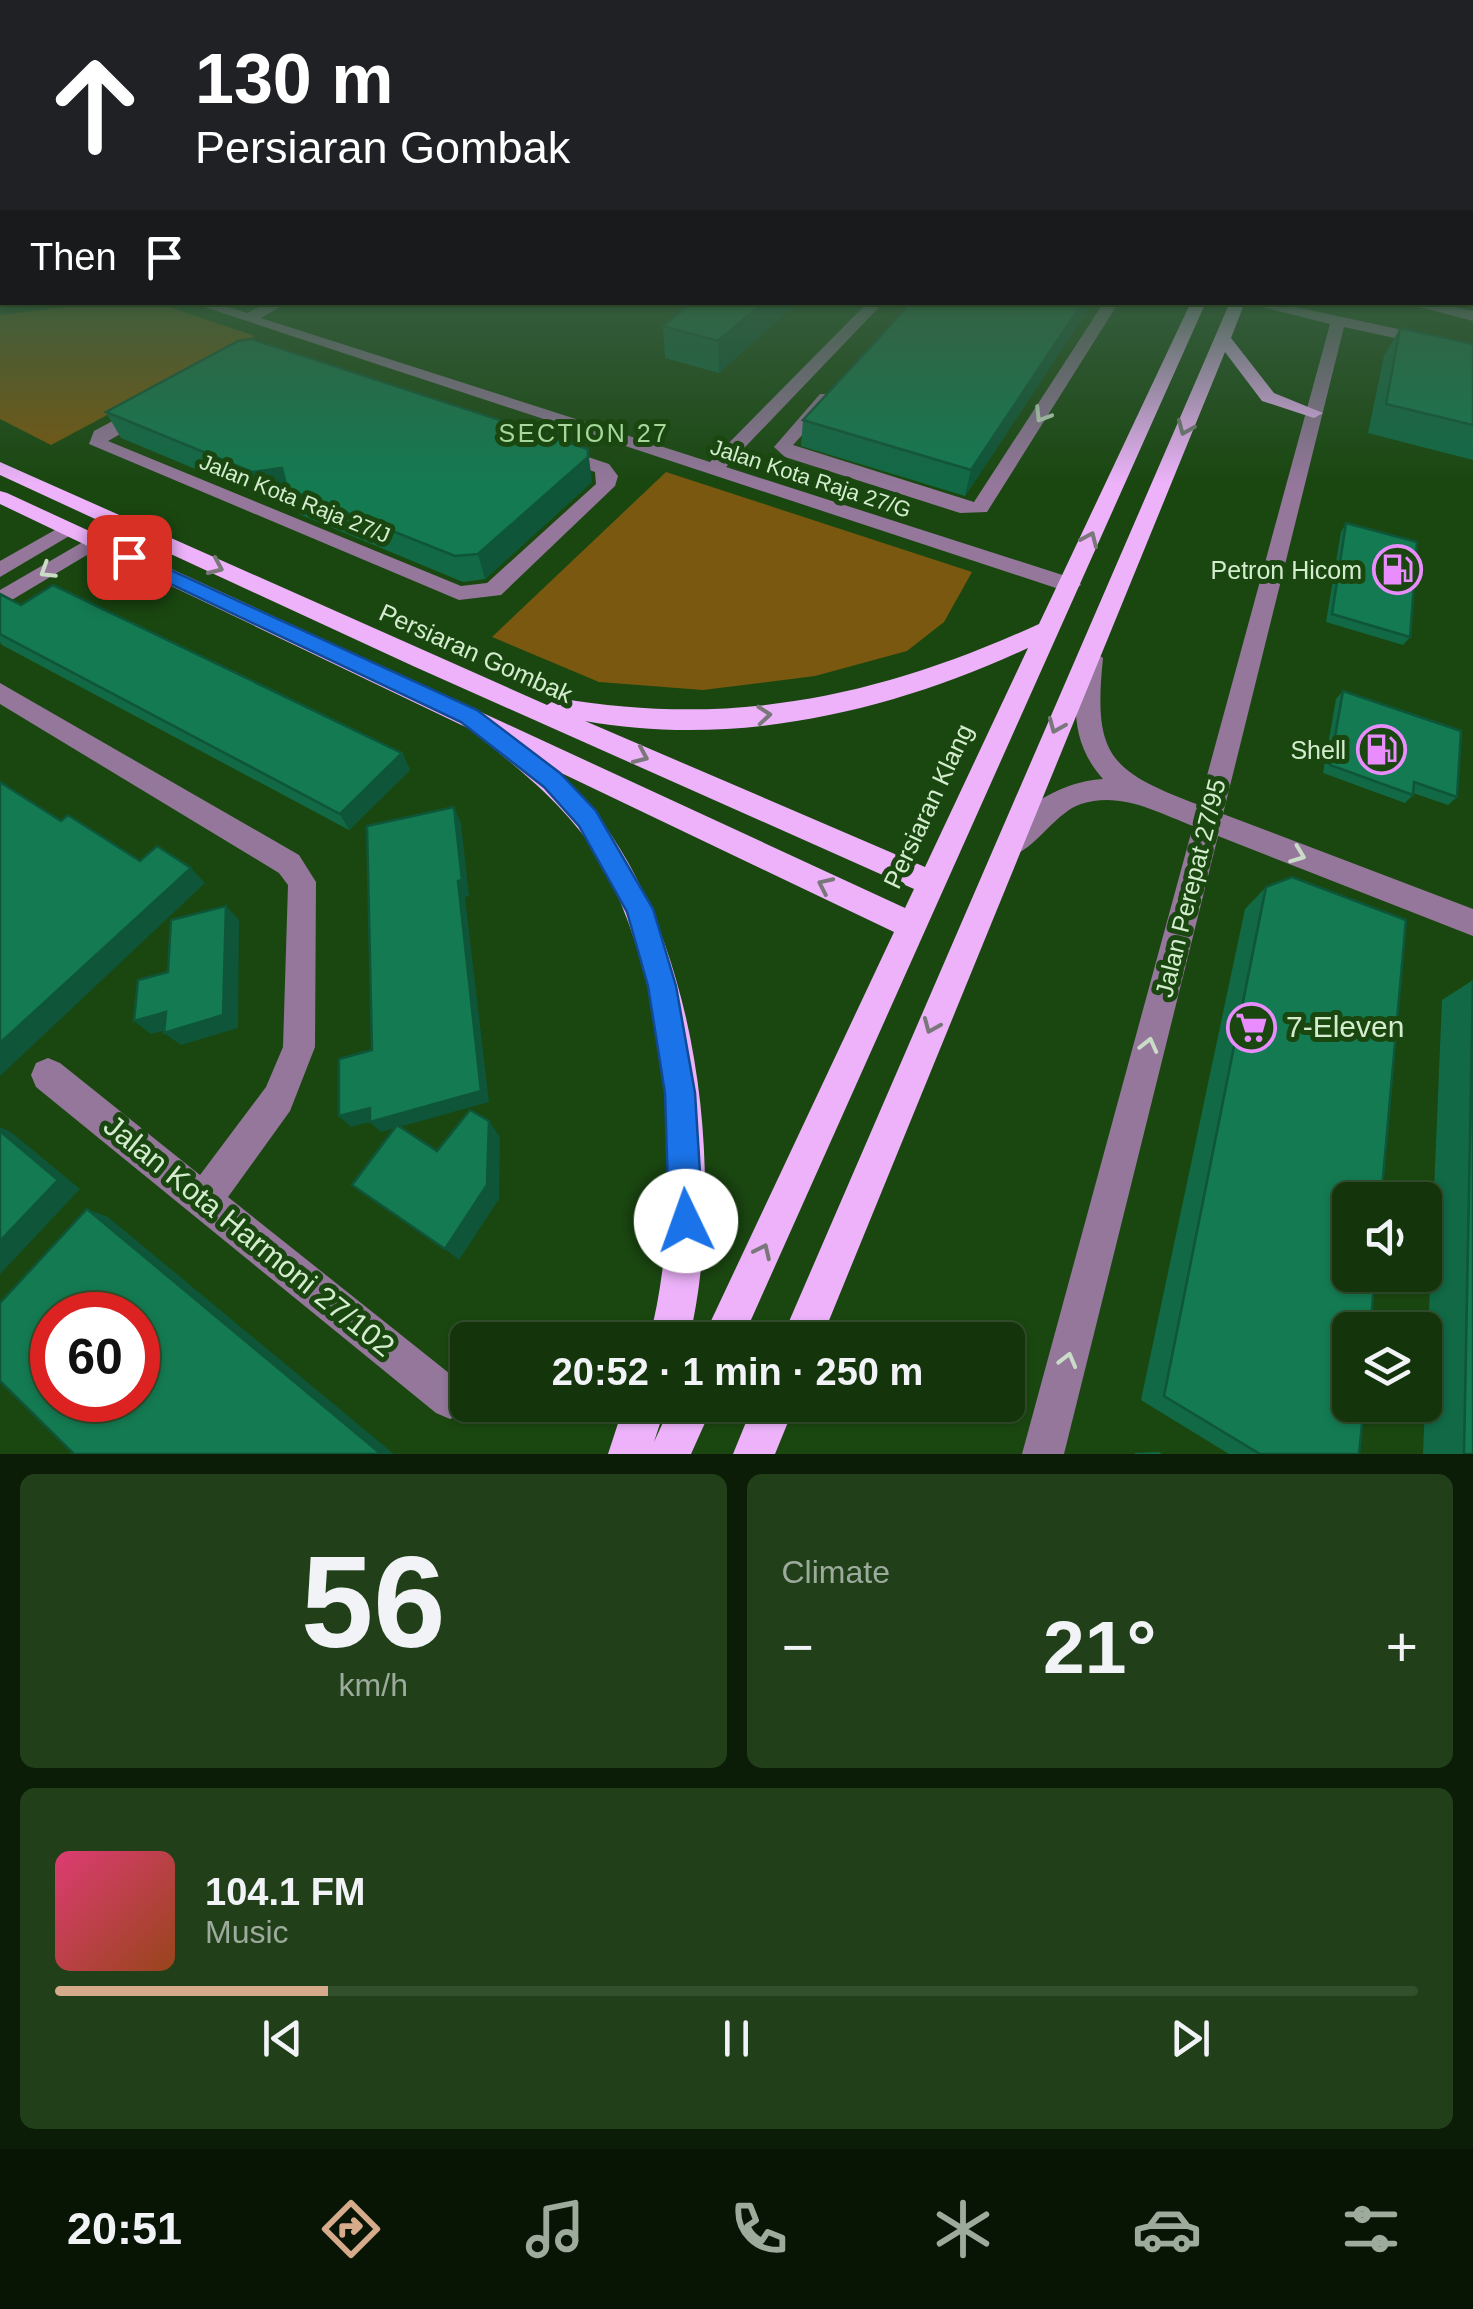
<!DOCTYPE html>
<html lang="en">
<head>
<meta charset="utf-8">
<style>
  :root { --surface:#14350c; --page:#21401a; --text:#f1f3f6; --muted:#9dab9d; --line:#33502d; --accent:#d6ab8b }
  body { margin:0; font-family:Helvetica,sans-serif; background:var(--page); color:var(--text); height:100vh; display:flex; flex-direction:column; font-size:38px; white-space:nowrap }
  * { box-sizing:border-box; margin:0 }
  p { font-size:32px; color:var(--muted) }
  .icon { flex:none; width:55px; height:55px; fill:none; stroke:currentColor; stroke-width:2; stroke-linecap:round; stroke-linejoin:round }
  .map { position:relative; height:1454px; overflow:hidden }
  .side { display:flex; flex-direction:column; gap:20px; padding:20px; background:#0b1d07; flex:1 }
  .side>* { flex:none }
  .banner { position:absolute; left:0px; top:0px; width:1475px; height:305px; box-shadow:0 2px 8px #0004,0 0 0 2px var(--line); background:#202124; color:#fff; overflow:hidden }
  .buttons { position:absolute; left:1332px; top:1182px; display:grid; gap:20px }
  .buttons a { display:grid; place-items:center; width:110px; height:110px; border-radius:15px; background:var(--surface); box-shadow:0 2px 8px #0004,0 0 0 2px var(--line); font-size:50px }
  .speed { position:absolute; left:30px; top:1292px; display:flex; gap:20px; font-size:50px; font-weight:700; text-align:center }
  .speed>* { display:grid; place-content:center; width:130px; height:130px; border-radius:50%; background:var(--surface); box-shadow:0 2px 8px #0004,0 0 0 2px var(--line); line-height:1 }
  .speed .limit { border:15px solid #d22; background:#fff; color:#111 }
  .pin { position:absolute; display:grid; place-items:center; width:85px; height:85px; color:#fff; margin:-42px; border-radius:20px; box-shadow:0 5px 15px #0006 }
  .me { position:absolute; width:110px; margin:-55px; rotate:357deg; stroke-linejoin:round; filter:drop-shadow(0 0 8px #0008) }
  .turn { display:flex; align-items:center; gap:35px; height:210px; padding:0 30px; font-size:45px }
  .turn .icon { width:130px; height:130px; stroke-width:2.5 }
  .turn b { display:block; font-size:70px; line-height:85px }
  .then { display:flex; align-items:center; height:95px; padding:0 30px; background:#0003; gap:20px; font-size:38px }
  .big { font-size:75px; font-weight:600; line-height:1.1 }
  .side .tile { flex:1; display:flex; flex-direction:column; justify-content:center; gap:15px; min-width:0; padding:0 35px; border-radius:15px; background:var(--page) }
  .side .dial { align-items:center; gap:0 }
  .dial b { font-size:130px; line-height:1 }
  .song { display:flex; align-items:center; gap:30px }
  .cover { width:120px; height:120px; border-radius:15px; background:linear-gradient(135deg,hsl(340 70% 55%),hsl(20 70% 35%)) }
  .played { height:10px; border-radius:5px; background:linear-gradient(90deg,var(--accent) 20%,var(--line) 20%) }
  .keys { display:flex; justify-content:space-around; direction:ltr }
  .heat { display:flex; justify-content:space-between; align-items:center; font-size:55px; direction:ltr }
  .side .tiles { flex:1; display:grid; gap:20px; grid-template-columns:1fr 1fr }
  .tile:last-child { grid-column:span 2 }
  .trip { position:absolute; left:450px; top:1322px; width:575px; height:100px; border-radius:15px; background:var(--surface); box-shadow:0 2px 8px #0004,0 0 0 2px var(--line); font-weight:600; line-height:100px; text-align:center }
  .tabs { display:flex; height:160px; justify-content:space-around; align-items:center; background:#081505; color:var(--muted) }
  .tabs .icon { width:70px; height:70px }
  .tabs .current { color:var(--accent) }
  .tabs b { font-size:45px; color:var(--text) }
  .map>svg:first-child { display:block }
  .green { fill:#7a5810 }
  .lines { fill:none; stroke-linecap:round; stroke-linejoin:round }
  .minor { fill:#94779b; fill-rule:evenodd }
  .major { fill:#edb2fa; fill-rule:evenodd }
  .wall { fill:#116946 }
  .shaded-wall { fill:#0e5539 }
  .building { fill:#147a51; stroke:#0e5539; stroke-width:2.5; fill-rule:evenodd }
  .oneway { stroke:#cadbc7 }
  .oneway2 { stroke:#797779 }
  .route { fill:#1a73e8; stroke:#114b97; stroke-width:2.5 }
  .labels { text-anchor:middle; stroke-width:10; stroke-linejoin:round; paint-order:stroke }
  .far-street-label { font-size:22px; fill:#d4edcf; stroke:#1a4710 }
  .far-quarter-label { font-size:25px; letter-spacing:2.5px; fill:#a6d89c; stroke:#1a4710 }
  .poi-label { font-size:25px; fill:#d4edcf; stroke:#1a4710; text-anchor:end }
  .street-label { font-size:25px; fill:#d4edcf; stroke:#1a4710 }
  .near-poi-label { font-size:30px; fill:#d4edcf; stroke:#1a4710; text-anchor:start }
  .near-street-label { font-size:30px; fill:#d4edcf; stroke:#1a4710 }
</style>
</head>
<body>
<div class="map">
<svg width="1473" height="1454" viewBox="0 0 1473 1454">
  <rect width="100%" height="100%" fill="#1a4710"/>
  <!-- green -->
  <g class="green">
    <polygon points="97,303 157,303 255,336 51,445 0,419 0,315"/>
    <polygon points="666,472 972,572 944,622 907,651 815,676 703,690 599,682 492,637"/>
  </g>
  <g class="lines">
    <!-- minor -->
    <g class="minor">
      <polygon points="189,302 213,302 247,313 269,302 288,302 261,318 710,462 868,302 884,302 726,467 1078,580 1081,585 1070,592 1062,590"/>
      <polygon points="1104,302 1119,302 987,512 960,513 785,457 774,447 820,394 832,394 832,402 793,445 974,502"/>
      <path d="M1242 302H1272L1473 345V355L1344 327 1223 814 1473 909V936L1218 836 1064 1454H1022L1193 826C1157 812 1120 791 1081 804 1052 813 1026 865 1000 855L996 847C1014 809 1062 781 1103 779 1070 742 1074 705 1079 658L1091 650 1103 658C1093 756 1109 771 1199 805L1330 324Z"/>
      <polygon points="1400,302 1431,302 1473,311 1473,321"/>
      <path d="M265 349 609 464 618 476 615 486 501 595 459 600 89 444 94 431 236 355ZM264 359 595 472 596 484 487 583 461 586 108 441 247 362Z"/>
      <polygon points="69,522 79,528 76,532 0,577 0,561"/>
      <polygon points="95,535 105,541 102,546 0,607 0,590"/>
      <polygon points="0,683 299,855 316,882 315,1047 290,1111 228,1197 464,1385 468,1405 464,1413 450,1419 436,1413 36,1087 31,1075 36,1063 48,1058 60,1063 200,1175 266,1087 283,1047 288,885 279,873 0,704"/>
    </g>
    <!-- major -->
    <g class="major">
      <rect x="0" y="279" width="2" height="5"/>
      <polygon points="0,294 2,294 5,303 0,304"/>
      <path d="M1191 302H1206L742 1340H702L894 932 555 770C695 893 730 1166 689 1340H649C685 1202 672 999 606 871 581 823 540 786 499 753L497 742 0 504V491L7 493 905 908 914 889 413 666 0 475V462L547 705 558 698C733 728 879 697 1039 624ZM1028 648 925 867 585 721C735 748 891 712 1028 648Z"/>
      <polygon points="1230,302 1245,302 1231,338 1274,393 1323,413 1314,418 1262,401 1225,352 821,1340 781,1340"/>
      <polygon points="624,1405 666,1405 654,1442 671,1405 713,1405 691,1454 608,1454"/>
      <polygon points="753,1405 795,1405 775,1454 733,1454"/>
    </g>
  </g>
  <!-- wall -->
  <g class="wall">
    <polygon points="1472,279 1473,307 1451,302 1472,302"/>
    <polygon points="798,302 719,373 665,358 663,326"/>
    <polygon points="912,302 1093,302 965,496 801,446 803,420"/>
    <polygon points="1400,328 1473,344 1473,460 1368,433 1384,356"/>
    <polygon points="106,412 592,482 485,579 463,582 299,514 290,494 265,498 121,438"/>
    <polygon points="1346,523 1410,637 1403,645 1326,622 1341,532"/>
    <polygon points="0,594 21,605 402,753 410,770 349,830 2,645 0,642"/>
    <polygon points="1343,691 1457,797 1448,805 1413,793 1413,795 1405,803 1323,773 1336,699"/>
    <polygon points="1266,887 1359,1454 1229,1454 1141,1400 1245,909"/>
    <polygon points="1473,980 1473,1454 1423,1454 1442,1000"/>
    <polygon points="1159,1452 1162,1454 1135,1454 1135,1453"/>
  </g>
  <!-- shaded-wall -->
  <g class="shaded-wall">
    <polygon points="764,302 798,302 719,373 718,341"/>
    <polygon points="1083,302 1093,302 965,496 971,470"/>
    <polygon points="588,449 592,482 485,579 478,554"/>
    <polygon points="282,468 290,494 265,498 252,472"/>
    <polygon points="402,753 410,770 349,830 340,814"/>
    <polygon points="454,807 461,823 469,896 465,897 489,1102 381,1132 370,1122 458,881"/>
    <polygon points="191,868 205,883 0,1076 0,1043"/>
    <polygon points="226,906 239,920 238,1028 181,1045 164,1033"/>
    <polygon points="166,1012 182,1026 151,1034 134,1021"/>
    <polygon points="370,1108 381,1119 351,1127 339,1116"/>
    <polygon points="489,1121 500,1137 499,1199 459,1260 445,1249"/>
    <polygon points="0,1127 11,1132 80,1189 0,1274"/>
    <polygon points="87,1209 108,1217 394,1454 381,1454"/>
  </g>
  <!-- building -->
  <g class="building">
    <polygon points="693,302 764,302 718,341 663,326"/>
    <polygon points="912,302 1083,302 971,470 803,420"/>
    <polygon points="1400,328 1473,344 1473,425 1386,404"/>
    <polygon points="251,339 588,449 588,457 478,554 455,556 287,489 282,468 252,472 106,412 238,341"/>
    <polygon points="1346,523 1417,542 1410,637 1332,614"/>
    <polygon points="53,585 402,753 340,814 0,634 0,594 21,605"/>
    <polygon points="1343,691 1461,731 1457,797 1414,782 1413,795 1330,765"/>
    <polygon points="0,782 61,821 68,815 140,861 157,846 191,868 0,1043"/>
    <polygon points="454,807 462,880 458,881 481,1091 370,1122 370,1108 339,1116 339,1059 372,1050 367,826"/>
    <polygon points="1292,877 1406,920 1381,1200 1350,1200 1350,1275 1375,1275 1370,1330 1350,1330 1350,1405 1364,1405 1359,1454 1260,1454 1164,1396 1266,887"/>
    <polygon points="226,906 223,1015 164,1033 166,1012 134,1021 138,980 168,972 171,920"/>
    <polygon points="1473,980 1473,1454 1464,1454"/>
    <polygon points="470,1110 489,1121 487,1185 445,1249 352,1185 397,1125 437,1151"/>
    <polygon points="0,1131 58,1180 0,1241"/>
    <path d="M87 1209 381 1454H74L0 1381V1303ZM52 1315H138V1400H52Z"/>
  </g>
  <!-- one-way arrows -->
  <defs><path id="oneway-chevron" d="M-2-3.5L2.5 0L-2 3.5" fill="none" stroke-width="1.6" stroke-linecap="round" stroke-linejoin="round" transform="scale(2.5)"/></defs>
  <g class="oneway">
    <use href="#oneway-chevron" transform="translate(1042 415) rotate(122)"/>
    <use href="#oneway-chevron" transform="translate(47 571) rotate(148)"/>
    <use href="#oneway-chevron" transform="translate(1298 855) rotate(21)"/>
    <use href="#oneway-chevron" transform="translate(1149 1045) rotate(-76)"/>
    <use href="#oneway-chevron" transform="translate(1068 1360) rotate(-75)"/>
  </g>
  <g class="oneway2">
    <use href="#oneway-chevron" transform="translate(1185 428) rotate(113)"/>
    <use href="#oneway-chevron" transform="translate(1090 539) rotate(-66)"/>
    <use href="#oneway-chevron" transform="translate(216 567) rotate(24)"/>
    <use href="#oneway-chevron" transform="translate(764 715) rotate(-5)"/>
    <use href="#oneway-chevron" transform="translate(1056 726) rotate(113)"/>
    <use href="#oneway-chevron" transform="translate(641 756) rotate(24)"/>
    <use href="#oneway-chevron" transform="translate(825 885) rotate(-155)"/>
    <use href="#oneway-chevron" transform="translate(931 1026) rotate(113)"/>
    <use href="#oneway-chevron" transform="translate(763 1251) rotate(-65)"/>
  </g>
  <!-- sky -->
  <linearGradient id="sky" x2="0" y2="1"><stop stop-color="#0e2709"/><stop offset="0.58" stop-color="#385e42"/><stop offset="1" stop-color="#385e42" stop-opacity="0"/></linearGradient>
  <rect width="1473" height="483" fill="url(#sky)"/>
  <!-- route -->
  <polygon class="route" points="129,551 477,710 560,773 596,811 653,909 676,986 695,1093 703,1221 698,1233 686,1238 674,1233 669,1221 665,1093 648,986 627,912 579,826 544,787 461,722 122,561 122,553"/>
  <!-- icons -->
  <defs>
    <symbol id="fuel-ring" viewBox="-11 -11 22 22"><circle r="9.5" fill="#1a4710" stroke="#e98dfe" stroke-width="1.5"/><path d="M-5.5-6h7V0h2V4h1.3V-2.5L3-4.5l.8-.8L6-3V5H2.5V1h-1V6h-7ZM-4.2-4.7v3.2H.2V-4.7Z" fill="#e98dfe"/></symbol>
    <symbol id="supermarket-ring" viewBox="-11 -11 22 22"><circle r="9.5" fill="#1a4710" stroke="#e98dfe" stroke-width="1.5"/><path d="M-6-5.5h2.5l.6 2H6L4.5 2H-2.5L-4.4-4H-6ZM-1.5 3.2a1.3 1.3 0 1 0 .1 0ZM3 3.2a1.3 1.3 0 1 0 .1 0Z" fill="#e98dfe"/></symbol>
  </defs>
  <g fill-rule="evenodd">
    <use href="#fuel-ring" x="1370" y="542" width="55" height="55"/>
    <use href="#fuel-ring" x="1354" y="722" width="55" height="55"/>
    <use href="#supermarket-ring" x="1224" y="1000" width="55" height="55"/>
  </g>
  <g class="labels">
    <!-- far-street labels -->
    <g class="far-street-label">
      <text transform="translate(811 478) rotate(18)" y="8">Jalan Kota Raja 27/G</text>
      <text transform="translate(295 498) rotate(22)" y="8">Jalan Kota Raja 27/J</text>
    </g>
    <!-- far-quarter labels -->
    <g class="far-quarter-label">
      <text x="584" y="442">SECTION 27</text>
    </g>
    <!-- poi labels -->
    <g class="poi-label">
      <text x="1362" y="579">Petron Hicom</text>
      <text x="1346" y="759">Shell</text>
    </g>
    <!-- street labels -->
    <g class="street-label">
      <text transform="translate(476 653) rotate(24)" y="9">Persiaran Gombak</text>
      <text transform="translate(928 806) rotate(-65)" y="9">Persiaran Klang</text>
      <text transform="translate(1190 888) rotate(-76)" y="9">Jalan Perepat 27/95</text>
    </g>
    <!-- near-poi labels -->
    <g class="near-poi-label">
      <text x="1286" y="1037">7-Eleven</text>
    </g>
    <!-- near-street labels -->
    <g class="near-street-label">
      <text transform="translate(249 1236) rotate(39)" y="10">Jalan Kota Harmoni 27/102</text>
    </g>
  </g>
</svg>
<div class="buttons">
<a><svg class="icon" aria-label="sound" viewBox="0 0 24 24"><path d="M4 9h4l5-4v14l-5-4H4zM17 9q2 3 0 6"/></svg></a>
<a><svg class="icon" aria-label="layers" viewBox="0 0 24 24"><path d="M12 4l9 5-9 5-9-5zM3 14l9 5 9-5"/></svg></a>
</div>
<div class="speed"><div class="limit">60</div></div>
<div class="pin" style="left:129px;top:557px;background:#d93025"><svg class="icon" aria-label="arrive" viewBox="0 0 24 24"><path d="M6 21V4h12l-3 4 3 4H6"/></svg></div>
<svg class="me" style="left:686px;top:1221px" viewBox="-20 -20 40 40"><circle r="19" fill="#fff"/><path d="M0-13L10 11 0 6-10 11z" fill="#1a73e8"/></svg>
<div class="trip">20:52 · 1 min · 250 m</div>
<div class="banner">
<div class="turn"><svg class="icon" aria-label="ahead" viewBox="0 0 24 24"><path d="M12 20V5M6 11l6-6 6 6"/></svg><div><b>130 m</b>Persiaran Gombak</div></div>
<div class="then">Then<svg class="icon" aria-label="arrive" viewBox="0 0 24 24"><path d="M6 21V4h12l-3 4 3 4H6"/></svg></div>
</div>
</div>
<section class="side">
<div class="tiles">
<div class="tile dial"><b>56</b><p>km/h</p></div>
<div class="tile"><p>Climate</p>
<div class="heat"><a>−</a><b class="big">21°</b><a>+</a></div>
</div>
<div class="tile">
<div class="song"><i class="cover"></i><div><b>104.1 FM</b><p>Music</p></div></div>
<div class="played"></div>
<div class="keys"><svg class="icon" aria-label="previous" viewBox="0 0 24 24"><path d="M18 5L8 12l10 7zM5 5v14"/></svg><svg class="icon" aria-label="pause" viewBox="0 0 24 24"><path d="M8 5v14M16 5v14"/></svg><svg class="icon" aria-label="next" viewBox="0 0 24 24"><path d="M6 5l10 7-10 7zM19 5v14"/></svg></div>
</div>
</div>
</section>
<nav class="tabs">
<b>20:51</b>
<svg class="icon current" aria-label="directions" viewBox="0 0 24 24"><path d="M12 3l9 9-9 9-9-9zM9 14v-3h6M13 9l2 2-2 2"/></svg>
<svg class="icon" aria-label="music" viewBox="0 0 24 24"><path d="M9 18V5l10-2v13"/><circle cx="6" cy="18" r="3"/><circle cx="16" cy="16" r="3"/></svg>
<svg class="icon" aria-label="phone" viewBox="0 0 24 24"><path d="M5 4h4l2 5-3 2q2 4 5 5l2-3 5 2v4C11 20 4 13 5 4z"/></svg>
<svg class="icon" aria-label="climate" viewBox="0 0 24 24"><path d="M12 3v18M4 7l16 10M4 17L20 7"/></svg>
<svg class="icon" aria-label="car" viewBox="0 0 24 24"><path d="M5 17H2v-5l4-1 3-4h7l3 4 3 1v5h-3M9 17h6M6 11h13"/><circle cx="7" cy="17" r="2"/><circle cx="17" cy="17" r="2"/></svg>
<svg class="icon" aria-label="filters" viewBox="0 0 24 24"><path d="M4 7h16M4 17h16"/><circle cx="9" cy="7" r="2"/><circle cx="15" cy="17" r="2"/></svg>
</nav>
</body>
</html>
